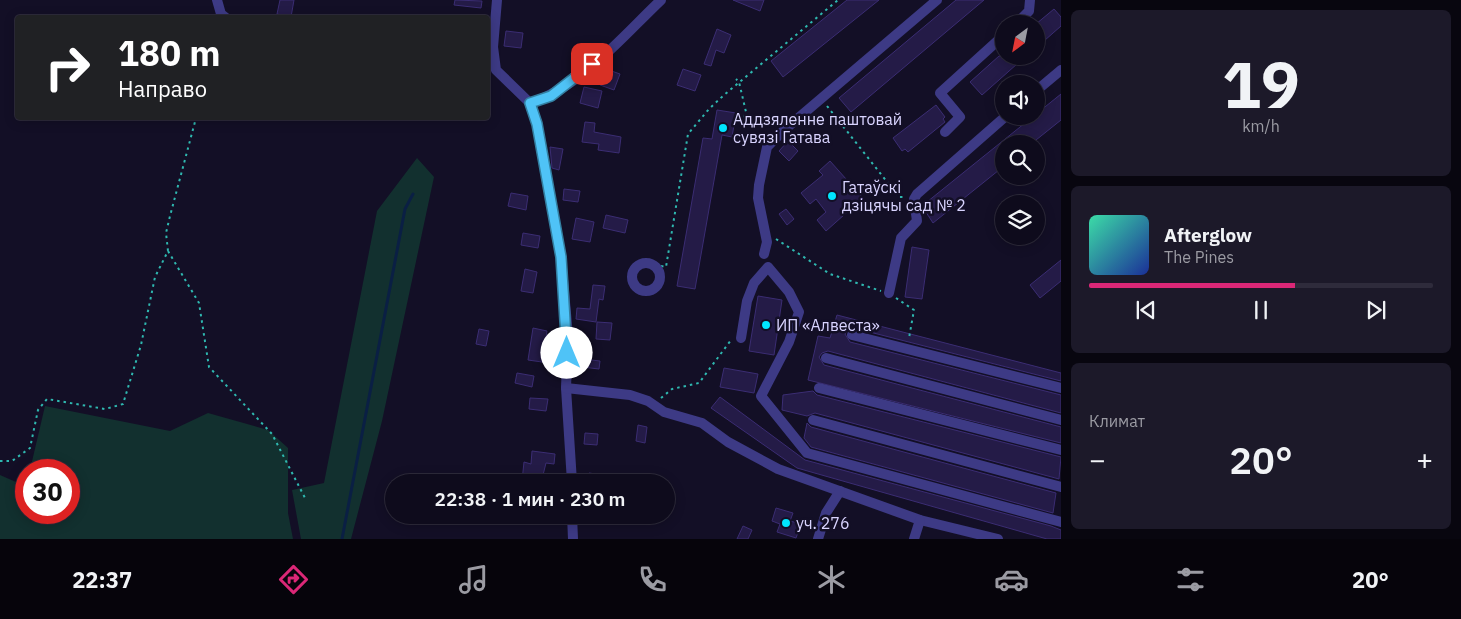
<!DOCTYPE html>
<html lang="ru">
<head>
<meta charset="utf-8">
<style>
  :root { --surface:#0e0b1c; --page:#1c1929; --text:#f1f3f6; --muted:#9b9ba3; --line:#2e2b3b; --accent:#db2777 }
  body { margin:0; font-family:"IBM Plex Sans",sans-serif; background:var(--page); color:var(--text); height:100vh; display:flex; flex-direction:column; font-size:19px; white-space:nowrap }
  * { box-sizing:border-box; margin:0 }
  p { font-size:16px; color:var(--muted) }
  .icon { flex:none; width:28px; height:28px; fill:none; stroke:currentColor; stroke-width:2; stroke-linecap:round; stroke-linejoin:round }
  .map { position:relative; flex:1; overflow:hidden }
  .details { display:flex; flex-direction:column; gap:10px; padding:10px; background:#08060f; width:400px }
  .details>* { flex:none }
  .hud { position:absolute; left:15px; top:15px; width:475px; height:105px; border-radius:5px; box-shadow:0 2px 12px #0003,0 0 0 1px var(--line); background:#202124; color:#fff; overflow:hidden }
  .needle { width:32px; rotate:212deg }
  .fabs { position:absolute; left:995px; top:15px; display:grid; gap:10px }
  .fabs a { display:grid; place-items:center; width:50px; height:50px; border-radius:50%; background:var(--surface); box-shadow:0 2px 12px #0003,0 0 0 1px var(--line); font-size:25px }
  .speed { position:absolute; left:15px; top:459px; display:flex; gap:10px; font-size:25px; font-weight:700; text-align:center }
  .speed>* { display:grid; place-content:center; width:65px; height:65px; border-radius:50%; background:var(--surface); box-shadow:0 2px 12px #0003,0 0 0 1px var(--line); line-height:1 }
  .speed .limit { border:8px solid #d22; background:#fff; color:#111 }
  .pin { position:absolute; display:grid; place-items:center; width:42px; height:42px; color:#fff; margin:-21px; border-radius:10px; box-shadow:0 2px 8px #0006 }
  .me { position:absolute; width:55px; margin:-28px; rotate:0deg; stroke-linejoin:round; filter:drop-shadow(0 0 4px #0008) }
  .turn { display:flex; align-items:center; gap:18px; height:105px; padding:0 20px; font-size:22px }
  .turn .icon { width:65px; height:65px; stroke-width:2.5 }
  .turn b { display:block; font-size:35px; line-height:42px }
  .big { font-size:38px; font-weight:600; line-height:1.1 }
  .details .card { flex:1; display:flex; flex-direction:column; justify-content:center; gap:8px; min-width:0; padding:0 18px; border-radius:8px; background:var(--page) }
  .details .dial { align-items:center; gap:0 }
  .dial b { font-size:65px; line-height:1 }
  .song { display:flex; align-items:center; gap:15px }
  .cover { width:60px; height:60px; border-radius:8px; background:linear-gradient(135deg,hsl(160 70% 55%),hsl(230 70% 35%)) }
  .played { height:5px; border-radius:2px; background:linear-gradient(90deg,var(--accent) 60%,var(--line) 60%) }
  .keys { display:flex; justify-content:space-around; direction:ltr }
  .heat { display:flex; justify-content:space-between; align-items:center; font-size:28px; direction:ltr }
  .trip { position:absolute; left:385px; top:474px; width:290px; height:50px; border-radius:25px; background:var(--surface); box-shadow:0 2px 12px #0003,0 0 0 1px var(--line); font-weight:600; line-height:50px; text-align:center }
  .tab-bar { display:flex; height:80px; justify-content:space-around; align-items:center; background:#06040b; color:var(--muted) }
  .tab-bar .icon { width:35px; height:35px }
  .tab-bar .active { color:var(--accent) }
  .tab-bar b { font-size:22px; color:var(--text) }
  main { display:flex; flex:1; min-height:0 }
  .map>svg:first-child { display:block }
  .green { fill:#12302f }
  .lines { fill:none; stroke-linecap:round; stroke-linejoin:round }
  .stream { stroke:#0a1f44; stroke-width:3 }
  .building { fill:#241b47; stroke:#3b2d73 }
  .path { stroke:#2fb8b0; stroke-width:2; stroke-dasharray:2.5 4; stroke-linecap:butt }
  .minor { stroke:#3d3a85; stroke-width:10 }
  .route-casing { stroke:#337fa1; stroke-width:12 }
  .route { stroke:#4fc3f7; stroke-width:9 }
  .poi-dot { fill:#00e5ff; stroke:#130f26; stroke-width:2 }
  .labels { text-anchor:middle; stroke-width:5; stroke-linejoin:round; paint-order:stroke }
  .poi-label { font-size:16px; fill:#d9d4ff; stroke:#130f26; text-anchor:start }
</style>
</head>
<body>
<main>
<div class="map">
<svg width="1061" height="539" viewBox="0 0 1061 539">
  <rect width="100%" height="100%" fill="#130f26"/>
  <!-- green -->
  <g class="green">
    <polygon points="417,158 434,177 382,421 351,539 301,539 292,490 324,483 377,211"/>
    <polygon points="45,406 170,431 208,413 268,430 288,448 288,513 293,539 0,539 0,475 25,486 26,483 26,512 69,512 69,470 30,470"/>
  </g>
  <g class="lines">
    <!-- stream -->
    <polyline class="stream" points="342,539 405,209 413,194"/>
  </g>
  <!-- building -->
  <g class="building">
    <polygon points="280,0 294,0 291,17 277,14"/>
    <polygon points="455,0 482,1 481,8 454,5"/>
    <polygon points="733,0 764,0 760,11"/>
    <polygon points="847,0 879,0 783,77 771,61"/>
    <polygon points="956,0 984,0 851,112 839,98"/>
    <polygon points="1054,9 1061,17 1061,26 1036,48 1036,24"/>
    <polygon points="717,29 731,35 724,53 716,50 711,66 704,64"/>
    <polygon points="506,31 523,33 521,48 504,46"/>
    <polygon points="999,56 1026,56 982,95 970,82"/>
    <polygon points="606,69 620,74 614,90 600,85"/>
    <polygon points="683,69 701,75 695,91 677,85"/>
    <polygon points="584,87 602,91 598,108 580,103"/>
    <polygon points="1061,94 1061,120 1031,144 1004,144 1004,166 933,223 922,206"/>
    <polygon points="936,105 945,117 943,119 945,122 908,152 905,149 902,151 893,138"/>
    <polygon points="717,110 736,113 732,137 722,135 695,289 677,286 703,138 712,139"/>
    <polygon points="585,122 595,123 594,132 621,137 619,153 598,150 599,144 582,142"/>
    <polygon points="788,141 798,151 789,161 779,151"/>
    <polygon points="550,147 563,149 559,170 552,168"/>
    <polygon points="830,161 863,198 826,231 817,220 826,212 816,199 810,204 801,193 823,175 819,171"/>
    <polygon points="564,189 580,191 578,202 563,200"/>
    <polygon points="511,193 528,196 526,210 508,206"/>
    <polygon points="786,209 794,219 787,225 779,214"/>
    <polygon points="606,215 628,220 625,233 603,228"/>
    <polygon points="576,218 594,222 590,242 572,239"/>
    <polygon points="523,233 540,236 538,248 521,245"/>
    <polygon points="912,247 929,250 922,299 905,297"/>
    <polygon points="1061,260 1061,281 1040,298 1030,285"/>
    <polygon points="525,269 537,272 533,293 521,291"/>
    <polygon points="593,285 605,286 603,300 599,299 596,322 576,319 577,308 590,309"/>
    <polygon points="758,296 782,300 774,355 749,351"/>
    <polygon points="837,315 1061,373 1061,381 854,328 847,330 845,334 850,342 1061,395 1061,413 828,351 822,353 819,357 824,365 1061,427 1061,443 808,380 818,336 830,338"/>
    <polygon points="597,322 612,323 610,340 596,339"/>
    <polygon points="533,328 547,331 542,362 528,360"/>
    <polygon points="479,329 489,331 486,346 476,344"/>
    <polygon points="583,359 600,361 599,369 582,367"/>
    <polygon points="724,368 758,374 754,393 720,387"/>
    <polygon points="517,373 534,376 532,387 515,383"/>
    <polygon points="813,391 817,395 1061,457 1059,479 815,413 807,416 782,410 783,395"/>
    <polygon points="720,397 805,460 1051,526 1061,530 1061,539 1047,539 797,468 711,408"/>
    <polygon points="530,398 548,399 546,411 529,409"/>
    <polygon points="807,423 811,427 1056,493 1053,513 811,447 804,438"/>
    <polygon points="638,425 647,427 645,443 636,441"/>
    <polygon points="585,433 598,434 597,445 584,444"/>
    <polygon points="532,451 555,454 554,464 546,463 542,479 539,478 538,482 522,481 524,462 531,464"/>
    <polygon points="589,473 623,478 623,482 588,482"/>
    <polygon points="776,508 793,513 790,521 801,524 796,538 777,532 780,524 772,521"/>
    <polygon points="743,526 752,530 748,539 737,539"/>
  </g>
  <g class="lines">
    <!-- path -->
    <g class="path">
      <polyline points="827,106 899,197 904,197"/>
      <polyline points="734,122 742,122 746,112 739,82 736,79"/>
      <polyline points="776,239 830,274 881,291"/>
      <polyline points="168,251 199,303 209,367 272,434 305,498"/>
      <polyline points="661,266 666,267 688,134 709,109 724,95 838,0"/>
      <polyline points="896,298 914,310 909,338"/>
      <polyline points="661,398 672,389 699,383 731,340"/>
      <polyline points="0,461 12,461 30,448 38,410 47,399 105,409 123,404 141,345 155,277 168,251 166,233 170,216 196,118"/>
    </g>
    <!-- minor -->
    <g class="minor">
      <polyline points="217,0 221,14 226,18"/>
      <polyline points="497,0 493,47 496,70 530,103 537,124 561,257 568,336 566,388 572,482"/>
      <polyline points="1016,24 1029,11 1030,0"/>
      <polyline points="1036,91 1061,70"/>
      <path d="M530 103C582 86 622 37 661 0"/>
      <polyline points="945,132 960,117 940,93 1004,35"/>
      <polyline points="764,254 767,242 758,198 759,185 767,147 783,131 937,0"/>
      <circle cx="646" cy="277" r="14"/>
      <polyline points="889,293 901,238 917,221 914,199 917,194 1006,116"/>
      <polyline points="852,335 1061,388"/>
      <polyline points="741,338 747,301 754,283 768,267 789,292 799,312 789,342 761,396 807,453 1061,522"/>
      <polyline points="826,358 1061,420"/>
      <polyline points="566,388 630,395 648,401 664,412 702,423 728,442 778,469 920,520 998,539"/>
      <polyline points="819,388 1061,450"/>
      <polyline points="813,420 1061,487"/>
      <polyline points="572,515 573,539"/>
      <polyline points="818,539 826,513 840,491"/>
      <polyline points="914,539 920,520"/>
    </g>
  </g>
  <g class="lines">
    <defs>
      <polyline id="route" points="567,353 561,257 537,124 530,103 551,96 592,64"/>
    </defs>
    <!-- route casing -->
    <use href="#route" class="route-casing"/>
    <!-- route -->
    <use href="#route" class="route"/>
  </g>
  <!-- markers -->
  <g class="poi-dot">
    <circle cx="723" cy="128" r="5"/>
    <circle cx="832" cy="196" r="5"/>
    <circle cx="766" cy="325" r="5"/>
    <circle cx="786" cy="523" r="5"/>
  </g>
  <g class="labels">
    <!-- poi labels -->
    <g class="poi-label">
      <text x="733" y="125">Аддзяленне паштовай<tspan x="733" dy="18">сувязі Гатава</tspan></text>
      <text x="842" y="193">Гатаўскі<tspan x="842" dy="18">дзіцячы сад № 2</tspan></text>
      <text x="776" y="331">ИП «Алвеста»</text>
      <text x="796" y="529">уч. 276</text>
    </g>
  </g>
</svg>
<div class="fabs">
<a><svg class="needle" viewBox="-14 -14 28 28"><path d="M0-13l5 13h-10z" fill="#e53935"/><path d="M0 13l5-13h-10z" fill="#9b9ba3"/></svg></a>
<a><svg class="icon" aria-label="sound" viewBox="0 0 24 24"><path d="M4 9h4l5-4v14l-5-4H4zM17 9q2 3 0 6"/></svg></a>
<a><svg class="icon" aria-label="search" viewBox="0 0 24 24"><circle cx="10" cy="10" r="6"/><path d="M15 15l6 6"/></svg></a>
<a><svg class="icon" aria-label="layers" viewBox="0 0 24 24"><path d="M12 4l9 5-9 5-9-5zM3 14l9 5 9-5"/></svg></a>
</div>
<div class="speed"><div class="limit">30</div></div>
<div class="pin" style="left:592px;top:64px;background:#d93025"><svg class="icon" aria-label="arrive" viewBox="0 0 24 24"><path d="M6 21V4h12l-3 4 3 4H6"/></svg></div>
<svg class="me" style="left:567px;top:353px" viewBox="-20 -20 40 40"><circle r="19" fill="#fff"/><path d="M0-13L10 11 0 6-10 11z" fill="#4fc3f7"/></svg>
<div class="trip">22:38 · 1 мин · 230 m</div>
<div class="hud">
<div class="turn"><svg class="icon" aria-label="right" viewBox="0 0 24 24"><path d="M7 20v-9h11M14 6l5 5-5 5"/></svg><div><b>180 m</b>Направо</div></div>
</div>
</div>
<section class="details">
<div class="card dial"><b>19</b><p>km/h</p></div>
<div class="card">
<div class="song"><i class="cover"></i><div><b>Afterglow</b><p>The Pines</p></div></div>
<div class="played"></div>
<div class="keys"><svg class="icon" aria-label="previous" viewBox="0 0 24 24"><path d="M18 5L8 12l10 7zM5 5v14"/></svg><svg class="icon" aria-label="pause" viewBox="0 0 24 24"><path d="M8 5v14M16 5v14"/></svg><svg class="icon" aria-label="next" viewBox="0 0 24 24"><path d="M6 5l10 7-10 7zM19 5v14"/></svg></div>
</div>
<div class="card"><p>Климат</p>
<div class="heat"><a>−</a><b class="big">20°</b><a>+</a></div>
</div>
</section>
</main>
<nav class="tab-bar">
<b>22:37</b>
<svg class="icon active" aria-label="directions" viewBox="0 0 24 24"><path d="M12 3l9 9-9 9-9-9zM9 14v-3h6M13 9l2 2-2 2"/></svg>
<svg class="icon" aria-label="music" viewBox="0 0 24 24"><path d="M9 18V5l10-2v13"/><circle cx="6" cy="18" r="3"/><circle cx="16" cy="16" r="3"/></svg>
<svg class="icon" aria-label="phone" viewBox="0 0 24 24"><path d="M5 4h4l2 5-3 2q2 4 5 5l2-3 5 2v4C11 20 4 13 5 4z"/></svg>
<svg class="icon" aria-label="climate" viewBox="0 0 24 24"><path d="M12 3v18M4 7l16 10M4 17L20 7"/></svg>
<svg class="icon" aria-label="car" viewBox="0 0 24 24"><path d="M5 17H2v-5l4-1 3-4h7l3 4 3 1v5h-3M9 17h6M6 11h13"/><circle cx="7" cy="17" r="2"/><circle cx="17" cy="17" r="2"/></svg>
<svg class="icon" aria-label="filters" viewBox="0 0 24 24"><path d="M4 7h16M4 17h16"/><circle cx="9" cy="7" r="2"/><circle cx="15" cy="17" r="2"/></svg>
<b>20°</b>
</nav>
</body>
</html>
